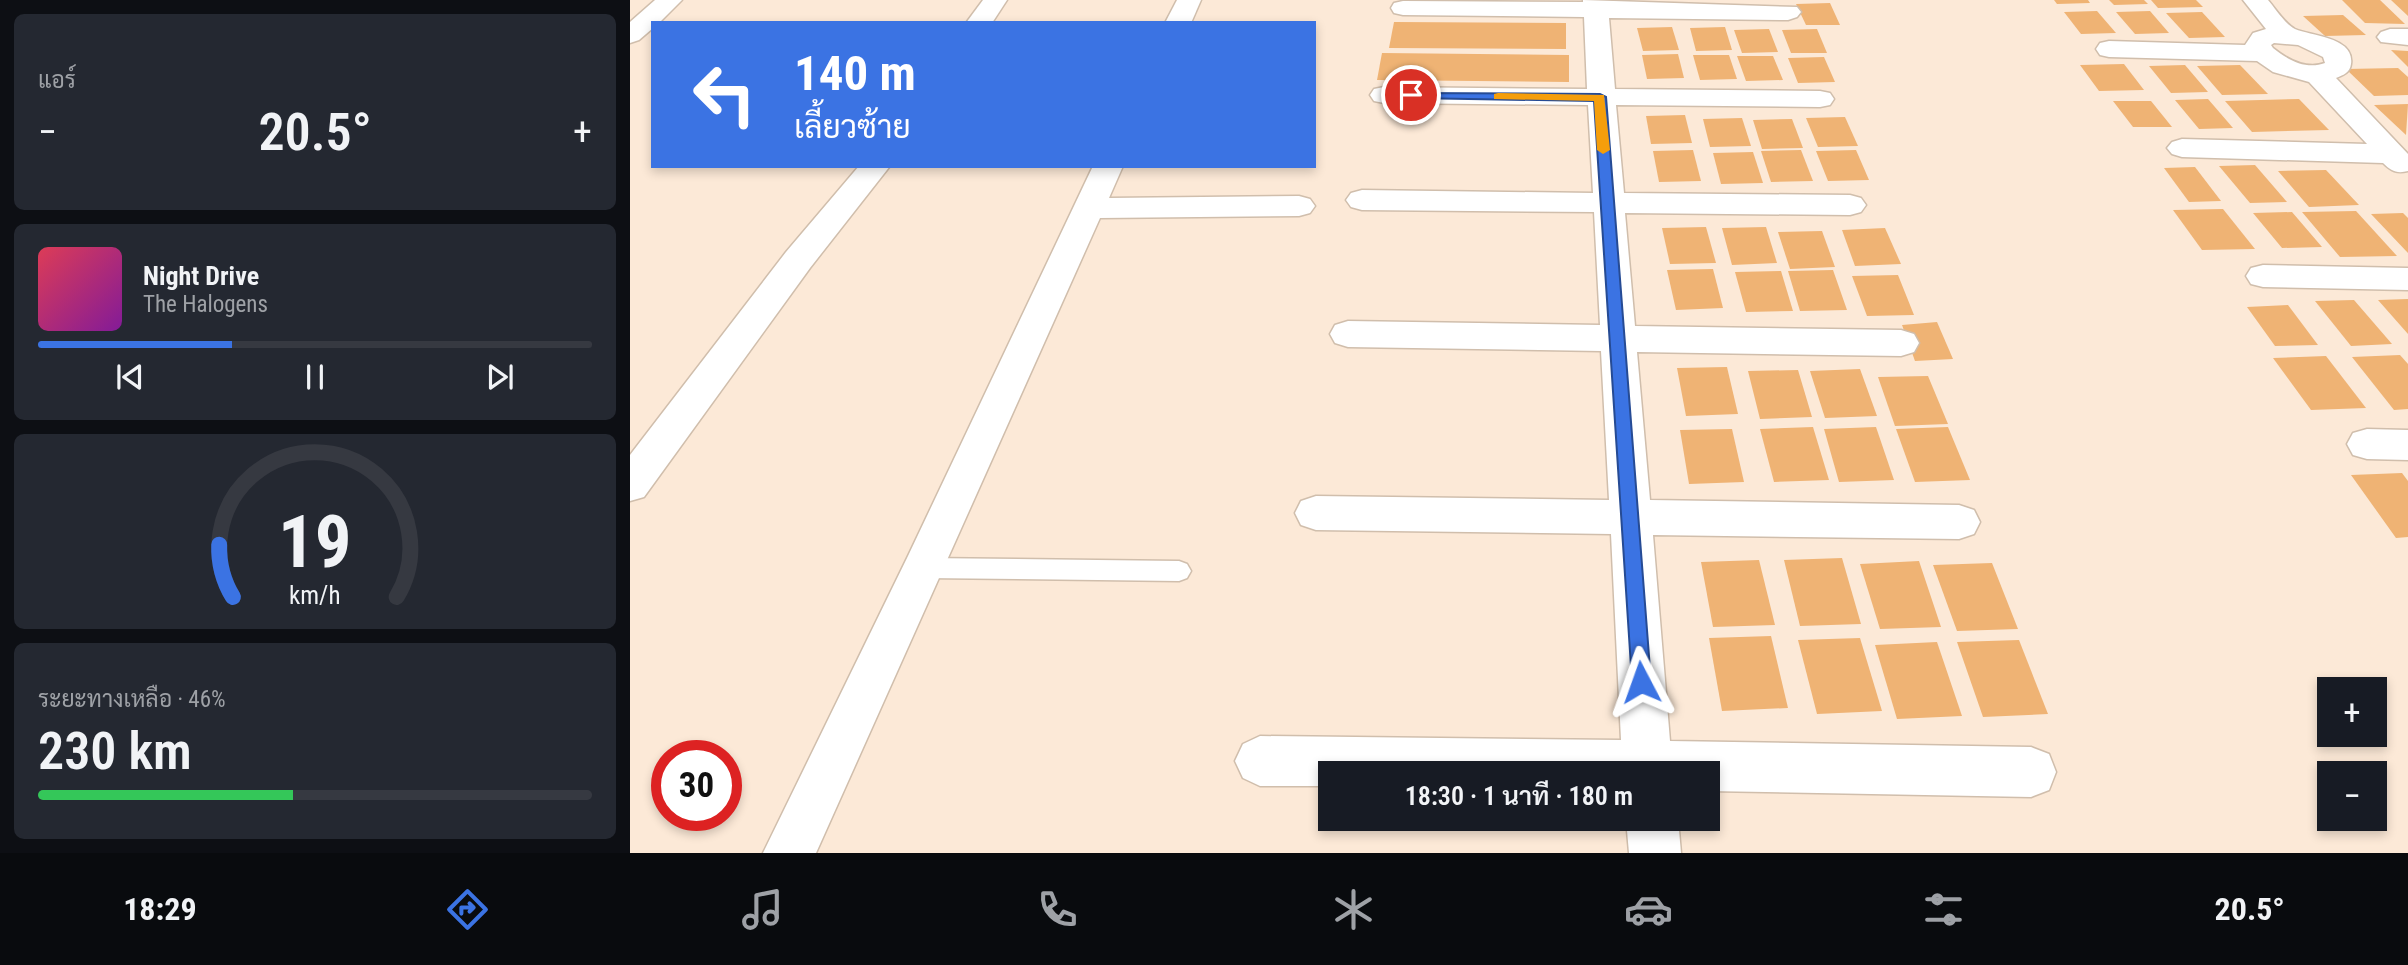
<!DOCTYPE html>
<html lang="th">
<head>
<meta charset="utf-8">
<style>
  :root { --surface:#171b24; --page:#242831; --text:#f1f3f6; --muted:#9ea1a6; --line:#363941; --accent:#3b73e3 }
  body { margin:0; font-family:"Roboto Condensed",Sarabun,sans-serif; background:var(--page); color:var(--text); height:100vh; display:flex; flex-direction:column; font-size:26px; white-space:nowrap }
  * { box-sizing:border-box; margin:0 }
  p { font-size:23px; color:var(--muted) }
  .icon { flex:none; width:38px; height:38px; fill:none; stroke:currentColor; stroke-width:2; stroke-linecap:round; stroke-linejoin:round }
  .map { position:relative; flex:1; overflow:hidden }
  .side { display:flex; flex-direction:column; gap:14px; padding:14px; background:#0d0f14; width:630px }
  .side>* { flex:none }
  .top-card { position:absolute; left:21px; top:21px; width:665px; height:147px; border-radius:0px; box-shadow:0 4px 10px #0003; background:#3b73e3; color:#fff; overflow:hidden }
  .controls { position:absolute; left:1687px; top:677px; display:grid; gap:14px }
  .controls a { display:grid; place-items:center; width:70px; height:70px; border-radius:0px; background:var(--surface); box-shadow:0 4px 10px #0003; font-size:35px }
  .speed { position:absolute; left:21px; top:740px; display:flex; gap:14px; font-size:35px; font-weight:700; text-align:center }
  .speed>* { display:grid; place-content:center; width:91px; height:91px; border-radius:50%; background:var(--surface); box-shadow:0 4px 10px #0003; line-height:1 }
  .speed .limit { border:10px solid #d22; background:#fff; color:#111 }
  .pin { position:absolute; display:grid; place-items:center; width:60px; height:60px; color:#fff; margin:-30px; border:4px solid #fff; border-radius:50%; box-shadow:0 2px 7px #0007 }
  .me { position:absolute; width:77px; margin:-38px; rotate:356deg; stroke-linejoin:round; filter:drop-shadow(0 0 5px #0008) }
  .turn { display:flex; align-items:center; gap:24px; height:147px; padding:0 28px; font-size:32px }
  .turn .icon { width:91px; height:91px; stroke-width:2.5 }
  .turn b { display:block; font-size:49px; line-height:60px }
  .big { font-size:52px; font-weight:600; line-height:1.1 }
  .side .widget { flex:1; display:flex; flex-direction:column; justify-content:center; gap:10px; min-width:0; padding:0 24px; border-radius:10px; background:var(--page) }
  .side .dial { align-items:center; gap:0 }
  .dial svg { height:182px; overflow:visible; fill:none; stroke:var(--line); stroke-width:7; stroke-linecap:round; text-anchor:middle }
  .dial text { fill:var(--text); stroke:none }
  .song { display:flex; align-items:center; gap:21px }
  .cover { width:84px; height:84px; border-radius:10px; background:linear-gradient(135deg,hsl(350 70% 55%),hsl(290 70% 35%)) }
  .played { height:7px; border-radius:4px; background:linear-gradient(90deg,var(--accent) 35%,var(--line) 35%) }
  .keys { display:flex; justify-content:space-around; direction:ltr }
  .heat { display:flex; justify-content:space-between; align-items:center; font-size:38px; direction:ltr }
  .charge { height:10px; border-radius:5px; background:linear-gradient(90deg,#34c759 46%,var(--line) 0) }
  .trip { position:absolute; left:688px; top:761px; width:402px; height:70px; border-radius:0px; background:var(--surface); box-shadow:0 4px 10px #0003; font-weight:600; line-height:70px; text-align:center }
  .menu { display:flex; height:112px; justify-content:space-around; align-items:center; background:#090b0e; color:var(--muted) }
  .menu .icon { width:49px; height:49px }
  .menu .selected { color:var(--accent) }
  .menu b { font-size:32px; color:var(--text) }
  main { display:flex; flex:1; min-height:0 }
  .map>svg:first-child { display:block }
  .building { fill:#efb374 }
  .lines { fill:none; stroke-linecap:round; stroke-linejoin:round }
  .service-casing { stroke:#d0beac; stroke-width:3 }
  .minor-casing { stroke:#d0beac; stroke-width:3 }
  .service { fill:#fff; fill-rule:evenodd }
  .minor { fill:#fff; fill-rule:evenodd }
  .route { fill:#3b73e3; stroke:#264b94; stroke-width:2 }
  .slow { fill:#f59e0b }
</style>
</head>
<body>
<main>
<section class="side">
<div class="widget"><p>แอร์</p>
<div class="heat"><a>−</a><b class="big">20.5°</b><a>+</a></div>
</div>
<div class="widget">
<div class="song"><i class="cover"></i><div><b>Night Drive</b><p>The Halogens</p></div></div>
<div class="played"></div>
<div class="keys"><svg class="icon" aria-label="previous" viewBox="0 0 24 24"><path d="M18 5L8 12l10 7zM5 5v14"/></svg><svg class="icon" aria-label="pause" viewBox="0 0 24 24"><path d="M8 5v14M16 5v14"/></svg><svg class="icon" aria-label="next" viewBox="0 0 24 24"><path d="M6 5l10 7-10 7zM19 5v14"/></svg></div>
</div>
<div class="widget dial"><svg viewBox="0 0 100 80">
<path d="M14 69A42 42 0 1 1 86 69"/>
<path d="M14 69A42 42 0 0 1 8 46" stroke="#3b73e3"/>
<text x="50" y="56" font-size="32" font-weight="700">19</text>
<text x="50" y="72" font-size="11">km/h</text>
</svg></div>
<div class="widget"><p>ระยะทางเหลือ · 46%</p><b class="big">230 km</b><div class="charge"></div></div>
</section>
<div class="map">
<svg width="1778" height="853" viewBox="0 0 1778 853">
  <rect width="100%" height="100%" fill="#fce9d7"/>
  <!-- building -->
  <g class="building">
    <polygon points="1424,0 1458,0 1460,3 1427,4"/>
    <polygon points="1479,0 1514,0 1518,4 1484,5"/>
    <polygon points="1521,0 1566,0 1573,7 1528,8"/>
    <polygon points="1712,0 1750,0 1775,24 1735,23"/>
    <polygon points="1761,0 1778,0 1778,16"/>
    <polygon points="1200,3 1210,25 1176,25 1166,4"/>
    <polygon points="1467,11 1486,33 1451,34 1434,12"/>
    <polygon points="1520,11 1539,33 1505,34 1486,12"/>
    <polygon points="1572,12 1595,37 1559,38 1536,13"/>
    <polygon points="1713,15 1736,35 1695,36 1673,16"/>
    <polygon points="764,22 936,23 936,49 759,48"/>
    <polygon points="1042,27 1049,50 1013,51 1007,28"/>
    <polygon points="1095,27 1102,50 1066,51 1060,28"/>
    <polygon points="1139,29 1148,52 1112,53 1104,30"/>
    <polygon points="1187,29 1197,53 1161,53 1152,30"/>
    <polygon points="1761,50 1778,51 1778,67"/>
    <polygon points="752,53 939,55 939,82 747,80"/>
    <polygon points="1048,54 1054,78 1017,79 1012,55"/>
    <polygon points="1063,55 1099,55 1107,79 1070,80"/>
    <polygon points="1107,56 1143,56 1153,80 1116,81"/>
    <polygon points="1194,57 1205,82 1168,83 1158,58"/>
    <polygon points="1494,64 1514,90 1469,91 1450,65"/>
    <polygon points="1555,65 1578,92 1541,93 1519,66"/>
    <polygon points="1610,65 1638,94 1592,95 1567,66"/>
    <polygon points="1768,68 1778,77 1778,95 1744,96 1716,69"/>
    <polygon points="1578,99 1603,128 1569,129 1545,100"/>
    <polygon points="1669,99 1699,130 1622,132 1595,101"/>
    <polygon points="1483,101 1521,101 1542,127 1503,127"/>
    <polygon points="1778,104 1776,135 1744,105"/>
    <polygon points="1055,115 1062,143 1021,144 1016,116"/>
    <polygon points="1215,117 1228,146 1188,147 1176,118"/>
    <polygon points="1112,118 1121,146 1080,147 1073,119"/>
    <polygon points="1162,119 1173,148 1132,149 1123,120"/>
    <polygon points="1063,150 1071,181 1029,182 1023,151"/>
    <polygon points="1171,150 1183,181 1141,182 1131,151"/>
    <polygon points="1226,150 1239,180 1198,181 1186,151"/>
    <polygon points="1123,152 1133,183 1091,184 1083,153"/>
    <polygon points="1625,165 1657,202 1620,203 1589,166"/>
    <polygon points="1565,167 1591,201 1559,202 1534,168"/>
    <polygon points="1696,170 1729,205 1679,207 1648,171"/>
    <polygon points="1593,209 1625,249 1572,250 1543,210"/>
    <polygon points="1726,211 1767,256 1710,257 1672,212"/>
    <polygon points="1662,212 1692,247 1652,248 1623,213"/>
    <polygon points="1773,213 1778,218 1778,253 1741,214"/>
    <polygon points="1076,227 1086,263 1040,264 1032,228"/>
    <polygon points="1136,227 1147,263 1102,265 1092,228"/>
    <polygon points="1255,228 1271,264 1225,266 1212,230"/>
    <polygon points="1192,231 1205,267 1160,269 1148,232"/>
    <polygon points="1083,269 1093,308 1046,310 1037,270"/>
    <polygon points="1203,270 1217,310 1170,311 1158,271"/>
    <polygon points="1151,271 1163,311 1116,312 1105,272"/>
    <polygon points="1268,275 1284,315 1237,316 1222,276"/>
    <polygon points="1778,299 1778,334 1748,300"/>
    <polygon points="1724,300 1762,344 1721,346 1685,301"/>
    <polygon points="1658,305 1688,345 1645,346 1617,307"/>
    <polygon points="1307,322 1323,359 1285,361 1272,325"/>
    <polygon points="1770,355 1778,364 1778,409 1764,410 1722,357"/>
    <polygon points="1696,356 1736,408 1681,410 1643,358"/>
    <polygon points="1097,367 1108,414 1056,416 1047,368"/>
    <polygon points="1230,369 1247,416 1195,418 1180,371"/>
    <polygon points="1168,370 1182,417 1130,419 1118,371"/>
    <polygon points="1298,376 1318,424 1265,426 1248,377"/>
    <polygon points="1183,427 1199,480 1144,482 1130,429"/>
    <polygon points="1246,427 1264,480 1209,482 1194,429"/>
    <polygon points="1318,427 1340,480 1285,482 1266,429"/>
    <polygon points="1102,429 1114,482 1059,484 1050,430"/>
    <polygon points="1772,473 1778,481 1778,537 1766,538 1721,475"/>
    <polygon points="1212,558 1231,624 1170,626 1154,560"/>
    <polygon points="1129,560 1145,625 1083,627 1071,562"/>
    <polygon points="1289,561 1311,627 1250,629 1230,564"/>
    <polygon points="1362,563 1388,629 1327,631 1303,565"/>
    <polygon points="1141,636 1158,708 1092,711 1079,638"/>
    <polygon points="1230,638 1252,711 1187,714 1168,640"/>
    <polygon points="1389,640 1418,714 1353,717 1327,642"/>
    <polygon points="1307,642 1332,716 1267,719 1245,645"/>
  </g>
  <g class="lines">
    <defs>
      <polygon id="service" points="294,558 549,561 557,564 561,571 557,578 549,581 294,578 286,575 282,568 286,561"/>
      <g id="minor">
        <polygon points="25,0 52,0 29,23 23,23 23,28 9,40 0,43 0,22"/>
        <polygon points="353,0 377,0 362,23 336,23"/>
        <polygon points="547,0 571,0 561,23 535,23"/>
        <polygon points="953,0 1167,7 1171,12 1167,17 1158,20 979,18 985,89 1190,91 1200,93 1204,99 1200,105 1190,107 986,105 994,193 1220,195 1231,198 1236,205 1231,212 1220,215 995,213 1005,326 1271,330 1284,334 1289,343 1284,352 1271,356 1007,352 1020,500 1329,505 1344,510 1350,522 1344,534 1329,539 1023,535 1040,741 1401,747 1419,754 1426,772 1419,790 1401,797 1078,791 1078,774 700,774 700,786 630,786 613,778 605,761 613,744 630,736 991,740 981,534 686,530 671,525 665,513 671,501 686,496 979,500 971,351 718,347 705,343 700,334 705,325 718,321 970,325 964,212 732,210 721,207 716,200 721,193 732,190 963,193 958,105 754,103 744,101 740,95 744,89 754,87 957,89 954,17 773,15 764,13 761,8 764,3 773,1 953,2"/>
        <path d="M1613 0H1638C1645 8 1655 24 1665 29 1681 36 1725 37 1721 64 1720 73 1713 75 1706 78L1778 154V171C1767 174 1761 171 1753 163L1552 157 1542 154 1537 148 1542 142 1552 139 1737 144 1679 82 1643 72 1627 61 1479 57 1470 55 1466 49 1470 43 1479 41 1615 45 1623 33 1636 29ZM1644 43 1668 45 1693 57 1695 63C1676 70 1658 60 1643 48L1641 45Z"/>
        <polygon points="1760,29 1778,29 1778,45 1751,42 1747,37 1751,32"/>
        <polygon points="229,166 260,166 180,268 14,497 0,501 0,455 156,252"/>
        <polygon points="463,166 493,166 479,198 669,196 680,199 685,206 680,213 669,216 470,218 186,853 133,853 278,556"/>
        <polygon points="1633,265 1778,268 1778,290 1633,287 1621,284 1616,276 1621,268"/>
        <polygon points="1737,429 1778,430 1778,460 1737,459 1723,455 1717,444 1723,433"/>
        <polygon points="996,819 1048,819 1051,853 999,853"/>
      </g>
    </defs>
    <!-- service casing -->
    <use href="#service" class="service-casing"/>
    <!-- minor casing -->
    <use href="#minor" class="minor-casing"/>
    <!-- service -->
    <use href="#service" class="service"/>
    <!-- minor -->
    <use href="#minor" class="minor"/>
  </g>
  <!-- route -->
  <polygon class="route" points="777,93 970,94 976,97 1021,682 1018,689 1011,691 1004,689 1002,682 964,101 781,98 777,97"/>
  <!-- slow -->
  <polygon class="slow" points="868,93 974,95 980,150 973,154 967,150 964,101 864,99 864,94"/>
</svg>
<div class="controls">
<a>+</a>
<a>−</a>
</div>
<div class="speed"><div class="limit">30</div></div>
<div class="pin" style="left:781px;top:95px;background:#d93025"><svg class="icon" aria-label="arrive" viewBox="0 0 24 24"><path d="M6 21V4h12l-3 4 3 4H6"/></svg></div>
<svg class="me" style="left:1011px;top:682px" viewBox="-20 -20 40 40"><path d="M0-17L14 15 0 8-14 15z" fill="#3b73e3" stroke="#fff" stroke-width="4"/></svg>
<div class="trip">18:30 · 1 นาที · 180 m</div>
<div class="top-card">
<div class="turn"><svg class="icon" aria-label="left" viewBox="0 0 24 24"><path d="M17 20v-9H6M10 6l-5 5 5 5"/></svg><div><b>140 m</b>เลี้ยวซ้าย</div></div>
</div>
</div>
</main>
<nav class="menu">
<b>18:29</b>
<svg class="icon selected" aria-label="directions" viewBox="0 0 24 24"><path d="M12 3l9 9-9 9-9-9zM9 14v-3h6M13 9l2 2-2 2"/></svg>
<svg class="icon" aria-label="music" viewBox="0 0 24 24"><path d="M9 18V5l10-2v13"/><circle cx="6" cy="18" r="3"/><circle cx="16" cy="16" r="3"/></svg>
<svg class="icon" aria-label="phone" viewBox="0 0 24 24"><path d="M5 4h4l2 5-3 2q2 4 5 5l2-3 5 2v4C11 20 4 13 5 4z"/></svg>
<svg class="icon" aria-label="climate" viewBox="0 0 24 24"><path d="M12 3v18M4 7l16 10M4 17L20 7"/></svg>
<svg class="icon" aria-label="car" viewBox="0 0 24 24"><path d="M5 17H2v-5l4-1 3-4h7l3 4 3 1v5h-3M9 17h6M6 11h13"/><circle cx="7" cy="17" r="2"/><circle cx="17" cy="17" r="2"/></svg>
<svg class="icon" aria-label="filters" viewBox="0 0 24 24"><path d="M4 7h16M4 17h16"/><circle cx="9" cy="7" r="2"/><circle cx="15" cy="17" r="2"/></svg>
<b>20.5°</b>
</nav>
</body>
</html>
